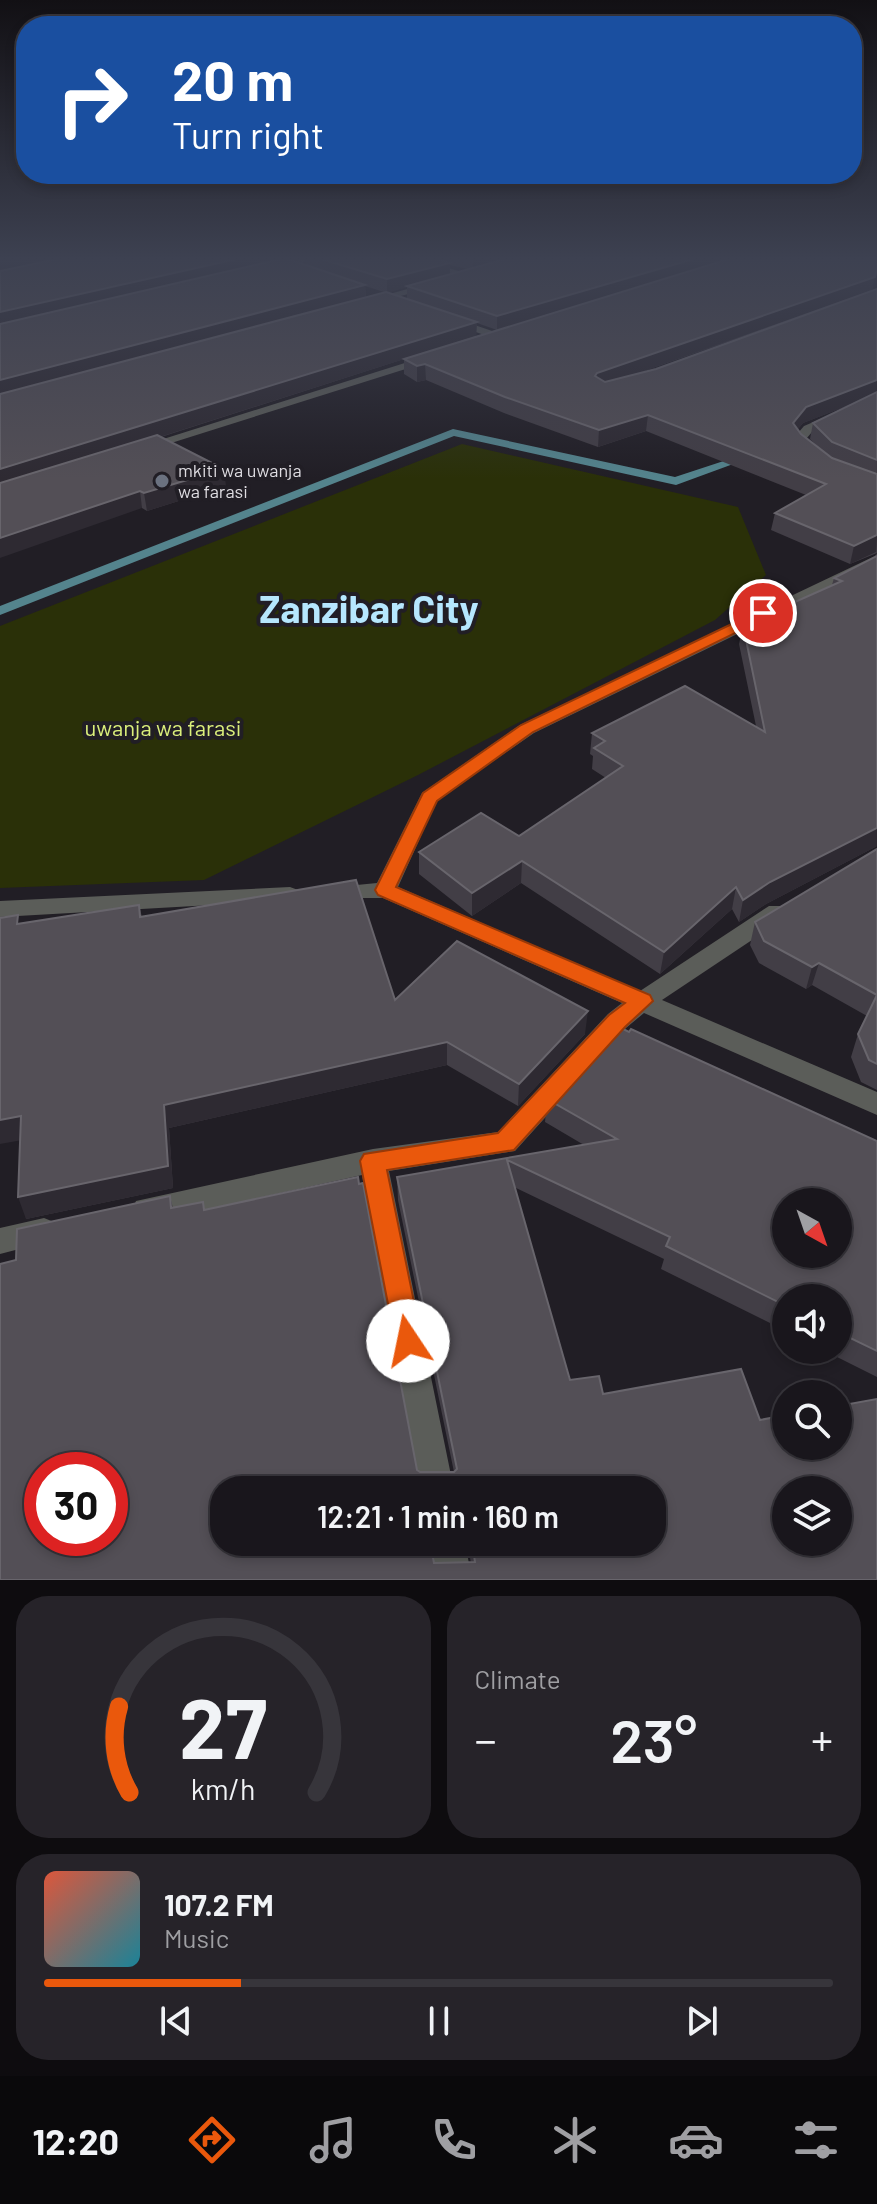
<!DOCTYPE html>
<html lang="en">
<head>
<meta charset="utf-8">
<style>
  :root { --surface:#19161c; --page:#262329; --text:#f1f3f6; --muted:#9f9fa3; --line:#37353b; --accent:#ea580c }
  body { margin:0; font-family:Barlow,sans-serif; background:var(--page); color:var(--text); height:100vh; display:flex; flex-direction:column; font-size:30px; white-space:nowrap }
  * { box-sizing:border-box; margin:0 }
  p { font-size:26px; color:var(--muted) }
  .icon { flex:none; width:44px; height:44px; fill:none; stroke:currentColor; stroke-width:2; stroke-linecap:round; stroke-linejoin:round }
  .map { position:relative; height:1580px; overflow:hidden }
  .panel { display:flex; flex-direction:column; gap:16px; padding:16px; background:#0e0c0f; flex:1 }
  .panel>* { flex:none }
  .banner { position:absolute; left:16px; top:16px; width:846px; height:168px; border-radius:32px; box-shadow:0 4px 12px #0003,0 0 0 2px var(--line); background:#1a4fa0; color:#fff; overflow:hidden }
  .needle { width:52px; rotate:140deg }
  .controls { position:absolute; left:772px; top:1188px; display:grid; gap:16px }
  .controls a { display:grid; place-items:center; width:80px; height:80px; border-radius:50%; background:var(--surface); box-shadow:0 4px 12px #0003,0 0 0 2px var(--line); font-size:40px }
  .speed { position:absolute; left:24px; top:1452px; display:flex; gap:16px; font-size:40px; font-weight:700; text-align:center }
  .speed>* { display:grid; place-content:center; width:104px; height:104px; border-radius:50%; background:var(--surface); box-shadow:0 4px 12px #0003,0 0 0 2px var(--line); line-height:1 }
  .speed .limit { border:12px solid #d22; background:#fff; color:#111 }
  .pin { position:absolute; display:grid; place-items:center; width:68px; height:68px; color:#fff; margin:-34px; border:4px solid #fff; border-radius:50%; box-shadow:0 2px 8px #0007 }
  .me { position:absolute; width:88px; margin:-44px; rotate:349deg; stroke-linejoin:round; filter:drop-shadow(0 0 6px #0008) }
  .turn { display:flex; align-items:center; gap:28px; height:168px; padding:0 24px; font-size:36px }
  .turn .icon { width:104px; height:104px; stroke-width:2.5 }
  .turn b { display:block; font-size:56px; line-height:68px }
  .big { font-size:60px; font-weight:600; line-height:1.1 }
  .panel .card { flex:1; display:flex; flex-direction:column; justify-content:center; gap:12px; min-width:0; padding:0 28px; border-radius:32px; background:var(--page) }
  .panel .dial { align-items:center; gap:0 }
  .dial svg { height:208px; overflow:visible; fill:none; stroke:var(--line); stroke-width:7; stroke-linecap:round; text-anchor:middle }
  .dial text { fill:var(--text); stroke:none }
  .song { display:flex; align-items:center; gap:24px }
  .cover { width:96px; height:96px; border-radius:12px; background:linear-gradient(135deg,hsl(10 70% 55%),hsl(190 70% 35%)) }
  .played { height:8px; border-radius:4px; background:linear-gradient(90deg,var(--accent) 25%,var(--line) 25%) }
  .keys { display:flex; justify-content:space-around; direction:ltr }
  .heat { display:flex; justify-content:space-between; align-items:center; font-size:44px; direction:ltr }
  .panel .tiles { flex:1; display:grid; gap:16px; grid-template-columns:1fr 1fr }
  .card:last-child { grid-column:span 2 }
  .trip { position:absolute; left:210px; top:1476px; width:456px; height:80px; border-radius:32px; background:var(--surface); box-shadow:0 4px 12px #0003,0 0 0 2px var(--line); font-weight:600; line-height:80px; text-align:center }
  .menu { display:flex; height:128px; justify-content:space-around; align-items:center; background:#0a090b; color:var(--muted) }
  .menu .icon { width:56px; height:56px }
  .menu .active { color:var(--accent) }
  .menu b { font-size:36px; color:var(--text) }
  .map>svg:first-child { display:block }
  .green { fill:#2a3008 }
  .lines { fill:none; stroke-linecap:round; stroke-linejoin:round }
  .stream { fill:#54848d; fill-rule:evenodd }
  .minor { fill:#5b5d59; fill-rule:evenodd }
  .wall { fill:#423e46; fill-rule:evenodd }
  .shaded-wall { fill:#2e2a32 }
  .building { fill:#534f56; stroke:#68656c; stroke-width:2; fill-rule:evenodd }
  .route { fill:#ea580c; stroke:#983908; stroke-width:2 }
  .worship-dot { fill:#6b7280; stroke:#211e25; stroke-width:3 }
  .labels { text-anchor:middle; stroke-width:8; stroke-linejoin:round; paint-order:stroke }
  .far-poi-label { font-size:18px; fill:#dedce1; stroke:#211e25; text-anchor:start }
  .park-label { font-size:22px; fill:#dbef7b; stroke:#211e25 }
  .town-label { font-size:38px; font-weight:bold; fill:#b6e7fe; stroke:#211e25 }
</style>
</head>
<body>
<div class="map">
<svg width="877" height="1580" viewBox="0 0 877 1580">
  <rect width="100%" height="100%" fill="#211e25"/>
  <!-- green -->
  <polygon class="green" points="462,444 738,507 766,575 715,620 418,775 204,880 0,888 0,626"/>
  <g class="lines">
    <!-- stream -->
    <polygon class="stream" points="453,429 675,477 745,454 755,456 676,485 454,436 0,615 0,606"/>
    <!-- minor -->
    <g class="minor">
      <polygon points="307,258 321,258 272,271 267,268"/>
      <polygon points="405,258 417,258 474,276 466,278"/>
      <polygon points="432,282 435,287 370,304 365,301"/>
      <polygon points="451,317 501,334 502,336 493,338 447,322 446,320"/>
      <polygon points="427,356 433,359 431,361 149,450 138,447"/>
      <polygon points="877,395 877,403 812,432 806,439 816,455 804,458 793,439 804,426"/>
      <polygon points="877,555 877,566 534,733 437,800 398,887 640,991 769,906 785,906 788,912 785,918 662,1000 877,1092 877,1115 644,1013 626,1028 515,1151 389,1171 454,1490 420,1490 362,1175 146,1223 136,1219 132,1210 136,1201 373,1149 498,1132 608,1014 622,1003 383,898 326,898 323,893 326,888 377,883 422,793 520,725"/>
      <polygon points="290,887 298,890 301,895 298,900 0,917 0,901"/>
      <polygon points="44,1218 54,1222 59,1231 54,1240 0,1254 0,1228"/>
      <polygon points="429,1542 465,1542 472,1580 436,1580"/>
    </g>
  </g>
  <!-- wall -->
  <g class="wall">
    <path d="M0 258H297L289 259 306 265 305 258H877L872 290 877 289V846L766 904 739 922 732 909 660 974 521 883 472 916 419 874V852L519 836 606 778 592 769 593 756 590 754 592 733 756 726 739 644 743 625 832 585 834 578 874 557 877 553 850 564 771 530 775 513 806 495 646 431 598 447 504 413 426 380 417 382 404 374V359L161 437 226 486 147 511 142 508ZM450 265 468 269 450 274ZM365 286 384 292 366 297ZM407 287V299L388 292ZM858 296 656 369 638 373 765 329ZM477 323 497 330 476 336ZM854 403 813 423 810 439 819 448 801 434 798 429 803 423Z"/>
    <polygon points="877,849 877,1090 861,1082 851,1057 858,1034 867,1016 812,985 806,989 759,963 750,945 755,922"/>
    <polygon points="139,905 142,917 395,1000 585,1034 518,1106 447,1065 169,1128 173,1188 26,1219 20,1141 20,924"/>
    <path d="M629 1032 877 1141V1377L823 1350H838V1298H786V1331L661 1269 664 1259 514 1187 570 1380 603 1394 760 1420 877 1580H0L16 1260 170 1196 173 1208 205 1210 417 1470 420 1472H454L398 1200 397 1177 584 1145 545 1122 547 1099ZM224 1490 652 1542H467L471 1563H434Z"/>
  </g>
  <!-- shaded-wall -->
  <g class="shaded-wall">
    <polygon points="10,258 77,258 0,273 0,260"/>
    <polygon points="241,258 297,258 0,327 0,312"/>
    <polygon points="473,258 521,258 473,270"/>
    <polygon points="697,258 738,258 497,330 497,316"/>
    <polygon points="450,263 450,276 407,286 407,287 387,293 387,279"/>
    <polygon points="877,268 872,290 596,388 595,376 597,373"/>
    <polygon points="365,285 366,299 0,397 0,380"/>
    <polygon points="477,322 476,336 0,488 0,469"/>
    <polygon points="425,364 426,380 417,382 417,366"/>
    <polygon points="877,380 877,394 803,423 790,439 793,423 806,407"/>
    <polygon points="648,415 646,431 598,447 599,430"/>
    <polygon points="224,469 226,486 147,511 144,493"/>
    <polygon points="140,491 142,508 0,558 0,538"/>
    <polygon points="877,535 876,552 850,564 854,546"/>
    <polygon points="877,828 877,846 766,904 739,922 743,900 770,882"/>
    <polygon points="522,861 521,883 472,916 472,893"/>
    <polygon points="736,887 732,909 660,974 664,952"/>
    <polygon points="819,963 812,985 806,989 812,967"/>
    <polygon points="588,1011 585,1034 518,1106 519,1084"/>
    <polygon points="447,1042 447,1065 169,1128 173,1188 26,1219 18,1197 164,1105"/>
    <polygon points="21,1116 28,1139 0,1144 0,1120"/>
  </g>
  <!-- building -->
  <g class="building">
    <polygon points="62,258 241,258 0,312 0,271"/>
    <polygon points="285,258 365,285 0,380 0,324"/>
    <polygon points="318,258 433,258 450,263 387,279"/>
    <polygon points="509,258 697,258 497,316 407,286"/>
    <polygon points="732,258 877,258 877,268 875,277 597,373 595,376 605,382 656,369 877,289 877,380 806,407 793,423 801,434 832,458 877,474 877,535 854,546 775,513 826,484 648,415 599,430 505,397 425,364 417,366 404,359"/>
    <polygon points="386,292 477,322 0,469 0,394"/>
    <polygon points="877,392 877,460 832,442 813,423"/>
    <polygon points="157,435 224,469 144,493 140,491 0,538 0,483"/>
    <polygon points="877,556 877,828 770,882 743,900 736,887 664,952 522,861 472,893 419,852 481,813 519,836 623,766 594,748 605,741 592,733 685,686 765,732 743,625 842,581 834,578"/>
    <polygon points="877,849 877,1064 869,1060 858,1034 877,995 819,963 812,967 764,941 755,922"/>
    <polygon points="356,880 395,1000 457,941 588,1011 519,1084 447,1042 164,1105 168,1166 18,1197 21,1116 0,1120 0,918 18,915 17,924 139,905 140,917"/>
    <path d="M615 1025 629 1032 631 1029 877 1141V1351L838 1332V1298H786V1306L666 1246 670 1237 507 1160 570 1380 599 1376 603 1394 741 1369 760 1420 786 1415V1446H838V1406L877 1399V1580H0V1264L16 1260 17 1229 170 1196 171 1208 203 1202 204 1210 358 1177 359 1184 363 1183 417 1470 420 1472H454L457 1469 397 1177 617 1139 547 1099ZM786 1202H838V1254H786ZM42 1470H110V1538H42ZM224 1490H652V1542H472L475 1562 434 1563 430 1542H224ZM786 1490H838V1542H786Z"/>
  </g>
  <!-- sky -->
  <linearGradient id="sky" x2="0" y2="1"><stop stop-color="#121014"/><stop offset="0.54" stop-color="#3d4151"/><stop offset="1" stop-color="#3d4151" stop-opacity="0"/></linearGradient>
  <rect width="877" height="479" fill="url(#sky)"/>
  <!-- route -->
  <polygon class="route" points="763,609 770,613 768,617 533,732 437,801 396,887 650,995 653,1001 625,1027 514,1150 387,1170 422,1341 418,1350 408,1354 397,1350 360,1161 364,1154 498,1133 609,1015 625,1003 378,895 375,890 423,793 521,725"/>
  <!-- markers -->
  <circle class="worship-dot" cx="162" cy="481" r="8"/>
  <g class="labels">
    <!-- far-poi labels -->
    <g class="far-poi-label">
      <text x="178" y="477">mkiti wa uwanja<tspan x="178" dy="21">wa farasi</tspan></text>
    </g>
    <!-- park labels -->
    <g class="park-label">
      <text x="163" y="736">uwanja wa farasi</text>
    </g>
    <!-- town labels -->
    <g class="town-label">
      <text x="369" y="623">Zanzibar City</text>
    </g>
  </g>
</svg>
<div class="controls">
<a><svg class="needle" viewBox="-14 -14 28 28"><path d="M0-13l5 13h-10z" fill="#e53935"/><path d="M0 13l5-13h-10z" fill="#9f9fa3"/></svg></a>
<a><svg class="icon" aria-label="sound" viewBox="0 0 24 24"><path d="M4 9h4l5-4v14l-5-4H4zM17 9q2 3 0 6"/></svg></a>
<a><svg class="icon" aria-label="search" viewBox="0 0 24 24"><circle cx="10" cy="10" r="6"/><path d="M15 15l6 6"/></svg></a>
<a><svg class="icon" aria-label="layers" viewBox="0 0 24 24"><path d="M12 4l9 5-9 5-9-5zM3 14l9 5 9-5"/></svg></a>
</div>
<div class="speed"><div class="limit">30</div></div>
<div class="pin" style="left:763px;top:613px;background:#d93025"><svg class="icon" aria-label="arrive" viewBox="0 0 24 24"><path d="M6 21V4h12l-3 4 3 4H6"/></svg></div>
<svg class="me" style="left:408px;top:1341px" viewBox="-20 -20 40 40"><circle r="19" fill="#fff"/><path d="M0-13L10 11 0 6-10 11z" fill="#ea580c"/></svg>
<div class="trip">12:21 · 1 min · 160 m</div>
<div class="banner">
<div class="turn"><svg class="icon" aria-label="right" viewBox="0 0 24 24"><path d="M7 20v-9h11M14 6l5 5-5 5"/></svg><div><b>20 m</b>Turn right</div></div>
</div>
</div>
<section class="panel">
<div class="tiles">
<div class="card dial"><svg viewBox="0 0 100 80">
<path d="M14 69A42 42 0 1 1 86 69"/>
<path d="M14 69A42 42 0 0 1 10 36" stroke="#ea580c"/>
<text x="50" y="56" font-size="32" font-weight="700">27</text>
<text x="50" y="72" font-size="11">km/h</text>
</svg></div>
<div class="card"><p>Climate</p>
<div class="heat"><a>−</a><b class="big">23°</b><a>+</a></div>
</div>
<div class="card">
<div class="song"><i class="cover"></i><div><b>107.2 FM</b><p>Music</p></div></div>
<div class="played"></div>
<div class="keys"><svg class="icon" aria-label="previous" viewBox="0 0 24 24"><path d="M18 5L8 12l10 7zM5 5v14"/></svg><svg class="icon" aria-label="pause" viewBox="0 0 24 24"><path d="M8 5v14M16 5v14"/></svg><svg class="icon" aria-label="next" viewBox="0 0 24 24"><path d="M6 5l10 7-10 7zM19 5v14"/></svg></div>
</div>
</div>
</section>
<nav class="menu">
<b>12:20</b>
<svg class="icon active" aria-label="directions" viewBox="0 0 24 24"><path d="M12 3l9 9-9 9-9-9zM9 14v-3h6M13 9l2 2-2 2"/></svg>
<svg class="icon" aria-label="music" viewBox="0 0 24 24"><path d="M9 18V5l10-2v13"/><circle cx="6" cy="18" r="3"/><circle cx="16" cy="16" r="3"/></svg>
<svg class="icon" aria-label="phone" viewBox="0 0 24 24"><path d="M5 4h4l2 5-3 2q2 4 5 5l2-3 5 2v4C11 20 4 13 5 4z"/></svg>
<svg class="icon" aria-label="climate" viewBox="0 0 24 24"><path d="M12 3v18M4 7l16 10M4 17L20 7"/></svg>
<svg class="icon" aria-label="car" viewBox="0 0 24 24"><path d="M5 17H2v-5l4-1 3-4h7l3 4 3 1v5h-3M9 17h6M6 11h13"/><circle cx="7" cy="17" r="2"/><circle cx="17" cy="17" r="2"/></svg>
<svg class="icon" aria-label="filters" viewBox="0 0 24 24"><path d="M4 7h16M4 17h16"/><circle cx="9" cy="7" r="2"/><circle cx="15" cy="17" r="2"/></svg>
</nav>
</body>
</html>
